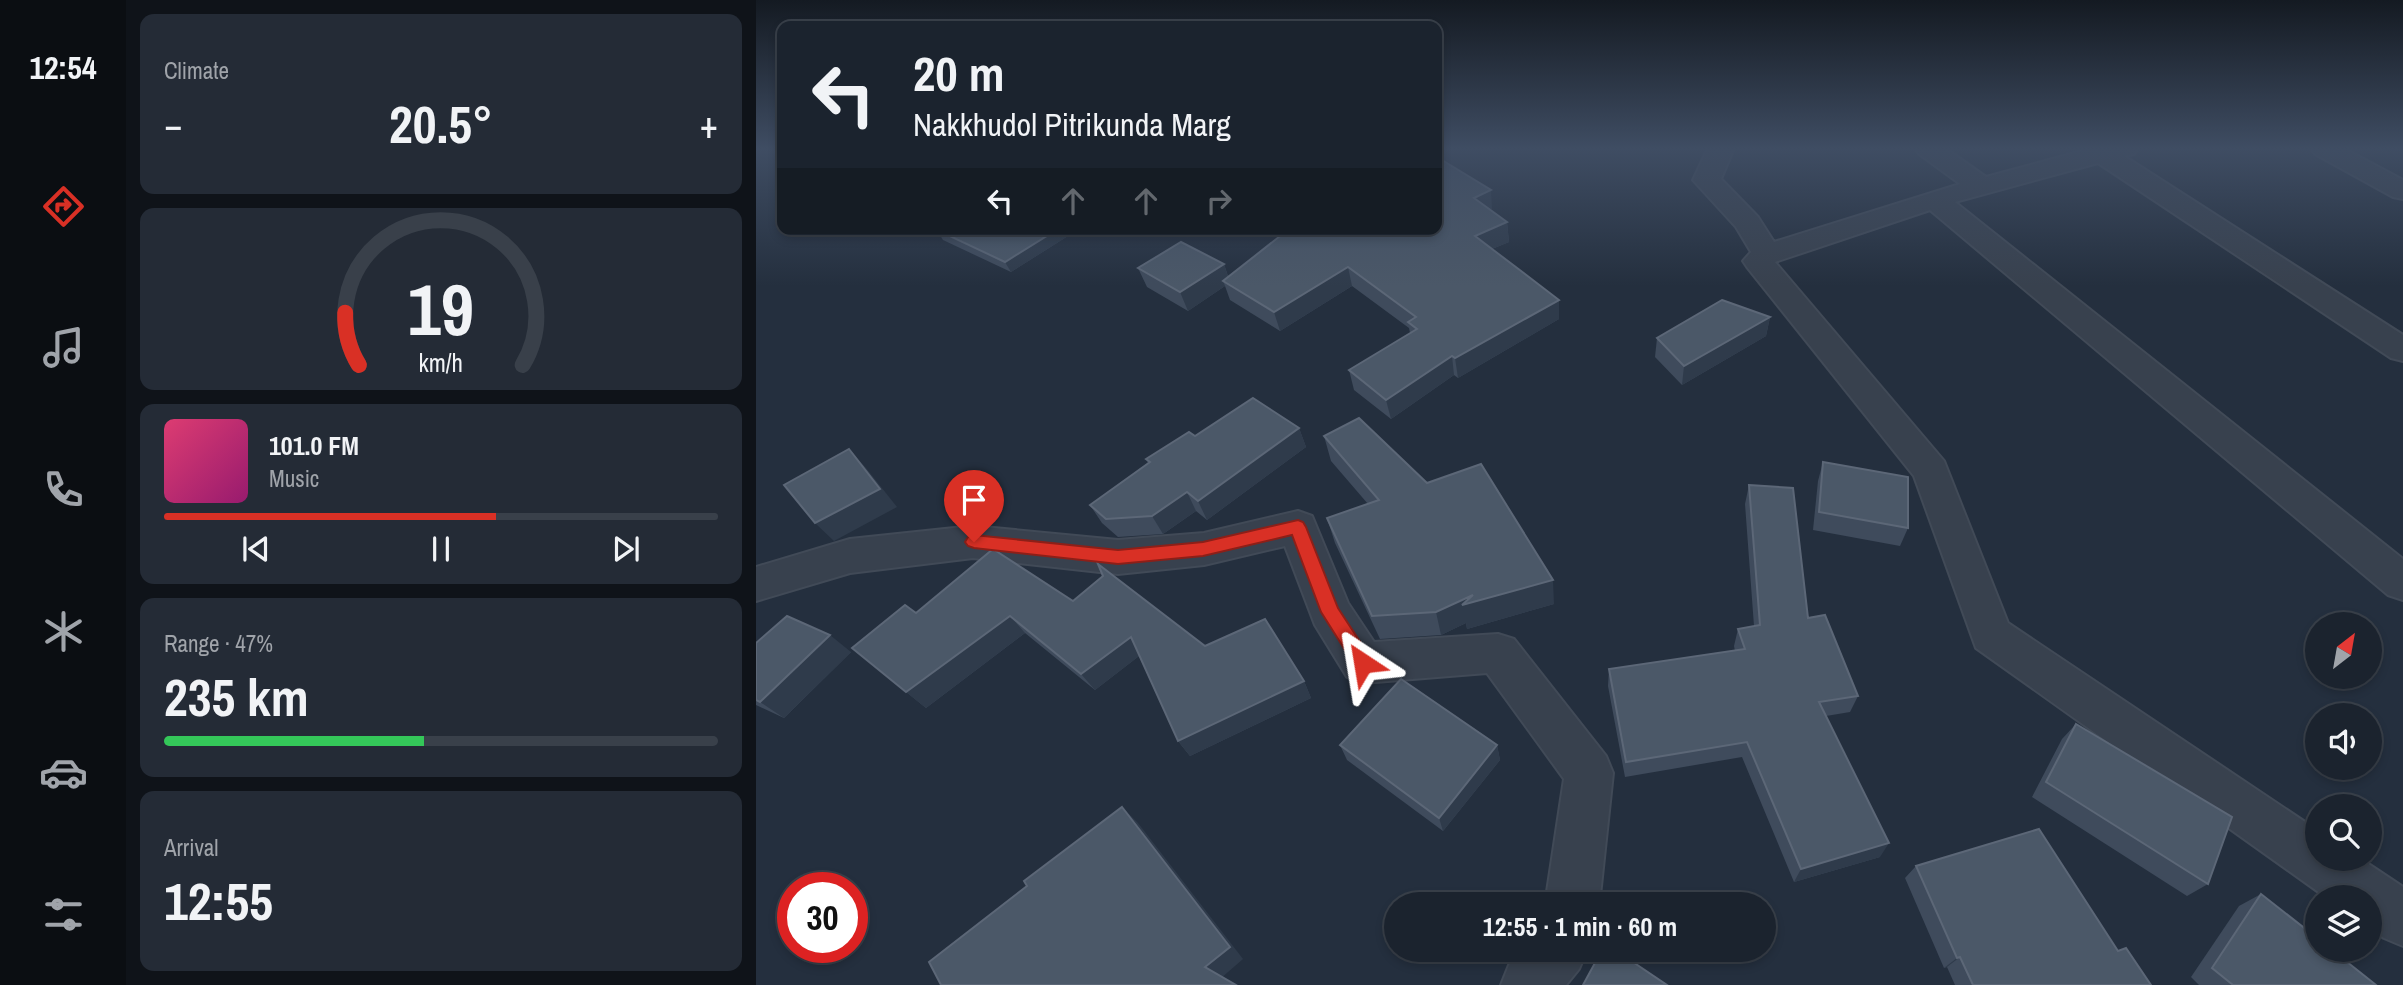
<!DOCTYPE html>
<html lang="en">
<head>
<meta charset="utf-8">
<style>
  :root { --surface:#1b232e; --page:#242b36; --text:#f1f3f6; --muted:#a0a4aa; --line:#39404a; --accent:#d93025 }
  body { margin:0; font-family:"Archivo Narrow",sans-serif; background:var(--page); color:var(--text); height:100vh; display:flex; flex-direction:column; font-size:26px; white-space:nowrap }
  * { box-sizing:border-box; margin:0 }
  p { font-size:23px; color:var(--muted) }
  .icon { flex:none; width:38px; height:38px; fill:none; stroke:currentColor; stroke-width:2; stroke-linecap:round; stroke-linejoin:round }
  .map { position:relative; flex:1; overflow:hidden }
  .drawer { display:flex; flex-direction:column; gap:14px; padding:14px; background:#0f1319; width:630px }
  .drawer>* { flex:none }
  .hud { position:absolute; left:21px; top:21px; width:665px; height:214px; border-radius:14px; box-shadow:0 4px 10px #0003,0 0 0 2px var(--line); background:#1b232e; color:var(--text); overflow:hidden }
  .needle { width:46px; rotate:31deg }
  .fabs { position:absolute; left:1549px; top:612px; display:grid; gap:14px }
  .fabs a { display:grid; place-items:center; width:77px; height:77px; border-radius:50%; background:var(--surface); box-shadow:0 4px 10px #0003,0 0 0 2px var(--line); font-size:35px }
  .speed { position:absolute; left:21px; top:872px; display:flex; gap:14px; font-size:35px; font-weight:700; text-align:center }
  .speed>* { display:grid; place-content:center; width:91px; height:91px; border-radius:50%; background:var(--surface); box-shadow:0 4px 10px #0003,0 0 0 2px var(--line); line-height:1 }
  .speed .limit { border:10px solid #d22; background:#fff; color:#111 }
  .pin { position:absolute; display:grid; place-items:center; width:60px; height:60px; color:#fff; margin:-72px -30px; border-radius:50% 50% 50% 0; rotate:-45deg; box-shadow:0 0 7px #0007 }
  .pin .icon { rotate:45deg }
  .me { position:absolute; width:77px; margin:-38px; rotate:327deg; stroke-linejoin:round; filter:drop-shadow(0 0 5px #0008) }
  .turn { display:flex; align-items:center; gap:24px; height:147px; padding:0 21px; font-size:32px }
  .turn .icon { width:91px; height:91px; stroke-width:2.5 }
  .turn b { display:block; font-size:49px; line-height:60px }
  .lanes { display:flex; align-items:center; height:66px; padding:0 21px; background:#0003; justify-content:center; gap:35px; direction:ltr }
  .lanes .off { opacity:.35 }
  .big { font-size:52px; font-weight:700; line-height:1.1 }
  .drawer .widget { flex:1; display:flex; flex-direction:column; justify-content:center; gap:10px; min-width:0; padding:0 24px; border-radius:14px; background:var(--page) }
  .drawer .dial { align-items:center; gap:0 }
  .dial svg { height:182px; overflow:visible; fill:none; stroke:var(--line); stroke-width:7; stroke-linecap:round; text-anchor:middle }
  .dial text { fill:var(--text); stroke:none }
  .song { display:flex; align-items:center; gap:21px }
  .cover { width:84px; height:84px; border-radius:10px; background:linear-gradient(135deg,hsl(340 70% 55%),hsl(320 70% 35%)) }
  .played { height:7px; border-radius:4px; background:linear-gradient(90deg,var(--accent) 60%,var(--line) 60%) }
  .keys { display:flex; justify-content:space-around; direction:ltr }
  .heat { display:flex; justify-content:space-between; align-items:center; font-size:38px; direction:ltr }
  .charge { height:10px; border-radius:5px; background:linear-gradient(90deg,#34c759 47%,var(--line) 0) }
  .trip { position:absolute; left:628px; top:892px; width:392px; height:70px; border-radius:35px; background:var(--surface); box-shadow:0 4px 10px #0003,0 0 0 2px var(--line); font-weight:700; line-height:70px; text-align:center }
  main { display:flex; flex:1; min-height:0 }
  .dock { display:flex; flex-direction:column; width:126px; justify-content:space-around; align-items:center; background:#0b0e12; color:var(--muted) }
  .dock .icon { width:49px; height:49px }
  .dock .current { color:var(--accent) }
  .dock b { font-size:32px; color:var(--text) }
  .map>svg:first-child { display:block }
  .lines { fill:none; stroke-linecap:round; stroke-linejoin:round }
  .minor-casing { stroke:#414a57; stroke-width:4 }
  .minor { fill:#38414e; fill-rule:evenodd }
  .wall { fill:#3f4b5c }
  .shaded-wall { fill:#2f3b4b }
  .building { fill:#4b5868; stroke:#5c6777; stroke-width:2 }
  .route { fill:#d93025; stroke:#8d1f18; stroke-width:2 }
</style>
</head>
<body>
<main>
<nav class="dock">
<b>12:54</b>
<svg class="icon current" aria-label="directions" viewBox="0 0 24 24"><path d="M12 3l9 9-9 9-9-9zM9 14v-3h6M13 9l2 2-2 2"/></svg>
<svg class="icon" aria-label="music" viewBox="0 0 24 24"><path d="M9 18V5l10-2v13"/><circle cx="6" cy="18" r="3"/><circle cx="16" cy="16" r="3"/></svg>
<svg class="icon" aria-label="phone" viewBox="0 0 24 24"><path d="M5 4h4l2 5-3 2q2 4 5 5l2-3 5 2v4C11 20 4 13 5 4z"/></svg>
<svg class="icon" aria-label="climate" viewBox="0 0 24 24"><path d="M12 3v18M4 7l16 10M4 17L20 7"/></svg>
<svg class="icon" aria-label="car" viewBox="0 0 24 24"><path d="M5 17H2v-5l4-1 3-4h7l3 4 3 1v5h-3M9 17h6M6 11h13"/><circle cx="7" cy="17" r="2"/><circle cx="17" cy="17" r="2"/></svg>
<svg class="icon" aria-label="filters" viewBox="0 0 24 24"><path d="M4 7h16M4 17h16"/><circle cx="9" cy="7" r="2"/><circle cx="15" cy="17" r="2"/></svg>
</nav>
<section class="drawer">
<div class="widget"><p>Climate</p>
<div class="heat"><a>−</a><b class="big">20.5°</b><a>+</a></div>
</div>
<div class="widget dial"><svg viewBox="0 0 100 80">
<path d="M14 69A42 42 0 1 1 86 69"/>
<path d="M14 69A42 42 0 0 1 8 46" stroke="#d93025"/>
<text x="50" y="56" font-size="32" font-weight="700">19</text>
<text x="50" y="72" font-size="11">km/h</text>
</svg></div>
<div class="widget">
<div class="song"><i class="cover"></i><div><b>101.0 FM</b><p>Music</p></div></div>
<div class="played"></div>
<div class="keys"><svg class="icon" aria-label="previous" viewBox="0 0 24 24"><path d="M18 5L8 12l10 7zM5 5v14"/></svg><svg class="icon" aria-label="pause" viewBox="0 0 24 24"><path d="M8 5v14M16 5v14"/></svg><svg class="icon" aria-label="next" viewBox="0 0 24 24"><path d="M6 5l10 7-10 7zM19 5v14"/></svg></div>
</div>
<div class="widget"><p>Range · 47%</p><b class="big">235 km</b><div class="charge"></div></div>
<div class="widget"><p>Arrival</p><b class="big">12:55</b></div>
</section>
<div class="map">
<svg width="1647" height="985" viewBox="0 0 1647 985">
  <rect width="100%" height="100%" fill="#242f3e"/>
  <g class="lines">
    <defs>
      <g id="minor">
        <polygon points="952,148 978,148 965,179 1002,217 1018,242 1204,184 1163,154 1159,148 1189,148 1230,177 1326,151 1324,148 1382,148 1378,154 1368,156 1647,335 1647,361 1635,358 1342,163 1199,202 1647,559 1647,600 1632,595 1174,210 1019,262 1188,461 1252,623 1561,830 1561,859 1605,859 1647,887 1647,946 1628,938 1614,928 1614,898 1571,898 1220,648 1158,476 991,267 987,261 995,252 980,227 937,180"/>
        <polygon points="1555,148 1587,148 1647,180 1647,199 1637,197 1559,154"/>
        <polygon points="542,511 556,516 592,603 618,642 742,634 758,639 850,756 857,773 843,905 789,905 808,779 731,673 607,683 591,677 559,625 529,546 448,565 362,574 217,558 94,573 0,601 0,567 94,539 217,526 362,540 448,533"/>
        <polygon points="767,950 831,950 823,969 810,985 745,985 753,965"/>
      </g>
    </defs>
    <!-- minor casing -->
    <use href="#minor" class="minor-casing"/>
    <!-- minor -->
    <use href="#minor" class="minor"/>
  </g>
  <!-- wall -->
  <g class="wall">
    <polygon points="736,209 734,210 751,222 753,242 736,249 803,319 702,378 698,375 635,419 598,390 593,370 654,333 653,328 596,286 524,331 474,300 469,286 432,311 391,287 382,268 468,264 472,276"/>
    <polygon points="183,229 323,229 255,272 187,240 181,230"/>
    <polygon points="1014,317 1010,336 926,385 899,357 901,338"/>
    <polygon points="543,428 550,447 451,520 440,511 407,534 362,537 346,523 334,505 392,463 390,459 439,436"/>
    <polygon points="568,436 798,604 711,629 710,623 685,635 624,639 579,543 571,518 612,504 575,461"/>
    <polygon points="1067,462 1152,528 1144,546 1057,530 1062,481"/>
    <polygon points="993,485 1052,618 1102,696 1094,712 1070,716 1124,857 1038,882 986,757 869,777 852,686 853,669 979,651 978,646 982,629 998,626 989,504"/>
    <polygon points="317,601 548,681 555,698 434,756 422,741 383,656 339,690 269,633 170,708 96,648"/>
    <polygon points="0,643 95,652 28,718 0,705"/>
    <polygon points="1320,724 1452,884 1431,896 1276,797 1306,739"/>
    <polygon points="584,745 741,745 744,760 687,831 591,760"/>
    <polygon points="1160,866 1362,951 1395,985 1199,985 1191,967 1188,968 1149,878"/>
    <polygon points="1505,894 1620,985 1443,985 1435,977 1483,906"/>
  </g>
  <!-- shaded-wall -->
  <g class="shaded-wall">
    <polygon points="735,190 736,209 720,217 718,198"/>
    <polygon points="751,222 753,242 721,255 719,236"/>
    <polygon points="302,229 323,229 255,272 249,262"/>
    <polygon points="468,264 474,283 467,281 469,286 432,311 424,292"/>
    <polygon points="592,267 596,286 524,331 518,312"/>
    <polygon points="803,300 803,319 702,378 699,358"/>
    <polygon points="1014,317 1010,336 926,385 928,366"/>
    <polygon points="696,356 698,375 635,419 630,400"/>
    <polygon points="543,428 550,447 451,520 442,501"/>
    <polygon points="93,449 110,468 141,507 78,541 59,523"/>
    <polygon points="431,492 440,511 407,534 396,516"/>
    <polygon points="797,580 798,604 711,629 710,623 685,635 680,612 717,595"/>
    <polygon points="254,616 269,633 170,708 150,692"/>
    <polygon points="74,635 95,652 28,718 4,702"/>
    <polygon points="375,637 387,653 339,690 325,674"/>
    <polygon points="548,681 555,698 434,756 422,741"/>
    <polygon points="741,745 744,760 687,831 683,818"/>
    <polygon points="366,807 382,823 487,959 464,979 449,967"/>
    <polygon points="1133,843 1124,857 1038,882 1045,869"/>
    <polygon points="1204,957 1191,967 1188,968 1201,958"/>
  </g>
  <!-- building -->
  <g class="building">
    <polygon points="681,157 735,190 718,198 751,222 719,236 803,300 699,358 696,356 630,400 593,370 661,329 652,322 660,317 592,267 518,312 467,281 533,229 681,229"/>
    <polygon points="183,229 302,229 249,262 181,230"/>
    <polygon points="425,242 468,264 424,292 382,268"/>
    <polygon points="966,300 1014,317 928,366 901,338"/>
    <polygon points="497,398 543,428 442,501 431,492 396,516 350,519 334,505 394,462 390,459 433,432 439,436"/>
    <polygon points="603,418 671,483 725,464 797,580 706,605 717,595 680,612 616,616 571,518 623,500 568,436"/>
    <polygon points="93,449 124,489 59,523 28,485"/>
    <polygon points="1067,462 1152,477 1152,528 1063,512"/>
    <polygon points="993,485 1037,488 1052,618 1069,615 1102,696 1063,702 1133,843 1045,869 991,742 870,762 853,669 989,649 982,629 1004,625"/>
    <polygon points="237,549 317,601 347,576 342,564 449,646 509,619 548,681 422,741 375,637 325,674 254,616 150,692 96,648 149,605 160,613"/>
    <polygon points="31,616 74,635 4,702 0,700 0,643"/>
    <polygon points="645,679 741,745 683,818 584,745"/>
    <polygon points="1320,724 1476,817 1452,884 1290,782"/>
    <polygon points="366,807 474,947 449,967 480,985 185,985 173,962 271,886 268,881"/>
    <polygon points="1283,829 1362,951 1370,948 1395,985 1217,985 1204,957 1201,958 1160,866"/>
    <polygon points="1505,894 1561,938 1561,950 1576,950 1620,985 1477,985 1456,968"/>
    <polygon points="846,950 859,950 911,985 827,985"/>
  </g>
  <!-- sky -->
  <linearGradient id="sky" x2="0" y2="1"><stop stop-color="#141a22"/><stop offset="0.52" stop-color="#3f4d63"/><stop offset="1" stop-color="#3f4d63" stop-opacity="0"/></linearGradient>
  <rect width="1647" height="286" fill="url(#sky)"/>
  <!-- route -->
  <polygon class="route" points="542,520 547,522 550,527 582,608 614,657 616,663 614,669 607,671 601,669 565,612 536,535 447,556 362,564 218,548 212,546 209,542 212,537 218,535 362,550 447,542"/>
</svg>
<div class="fabs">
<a><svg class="needle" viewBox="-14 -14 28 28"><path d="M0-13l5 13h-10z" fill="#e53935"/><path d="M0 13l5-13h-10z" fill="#a0a4aa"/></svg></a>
<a><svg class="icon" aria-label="sound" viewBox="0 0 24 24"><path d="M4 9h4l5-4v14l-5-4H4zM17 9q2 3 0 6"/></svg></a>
<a><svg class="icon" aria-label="search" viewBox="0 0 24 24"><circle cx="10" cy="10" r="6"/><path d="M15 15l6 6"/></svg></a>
<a><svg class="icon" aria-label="layers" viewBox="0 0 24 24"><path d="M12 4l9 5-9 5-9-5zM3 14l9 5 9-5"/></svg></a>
</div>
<div class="speed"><div class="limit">30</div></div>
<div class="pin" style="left:218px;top:542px;background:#d93025"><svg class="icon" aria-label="arrive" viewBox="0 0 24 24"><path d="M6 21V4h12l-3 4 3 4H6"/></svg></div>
<svg class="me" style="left:607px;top:663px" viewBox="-20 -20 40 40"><path d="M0-17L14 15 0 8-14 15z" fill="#d93025" stroke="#fff" stroke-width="4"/></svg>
<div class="trip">12:55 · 1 min · 60 m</div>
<div class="hud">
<div class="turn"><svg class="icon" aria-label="left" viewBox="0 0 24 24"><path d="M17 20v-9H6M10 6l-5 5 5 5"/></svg><div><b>20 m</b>Nakkhudol Pitrikunda Marg</div></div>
<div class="lanes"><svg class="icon" aria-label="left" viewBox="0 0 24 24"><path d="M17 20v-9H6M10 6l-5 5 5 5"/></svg><svg class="icon off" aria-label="ahead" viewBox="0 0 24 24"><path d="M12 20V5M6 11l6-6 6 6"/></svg><svg class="icon off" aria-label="ahead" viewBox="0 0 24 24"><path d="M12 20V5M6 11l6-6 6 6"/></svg><svg class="icon off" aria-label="right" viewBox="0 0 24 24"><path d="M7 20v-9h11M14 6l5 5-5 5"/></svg></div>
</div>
</div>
</main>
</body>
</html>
